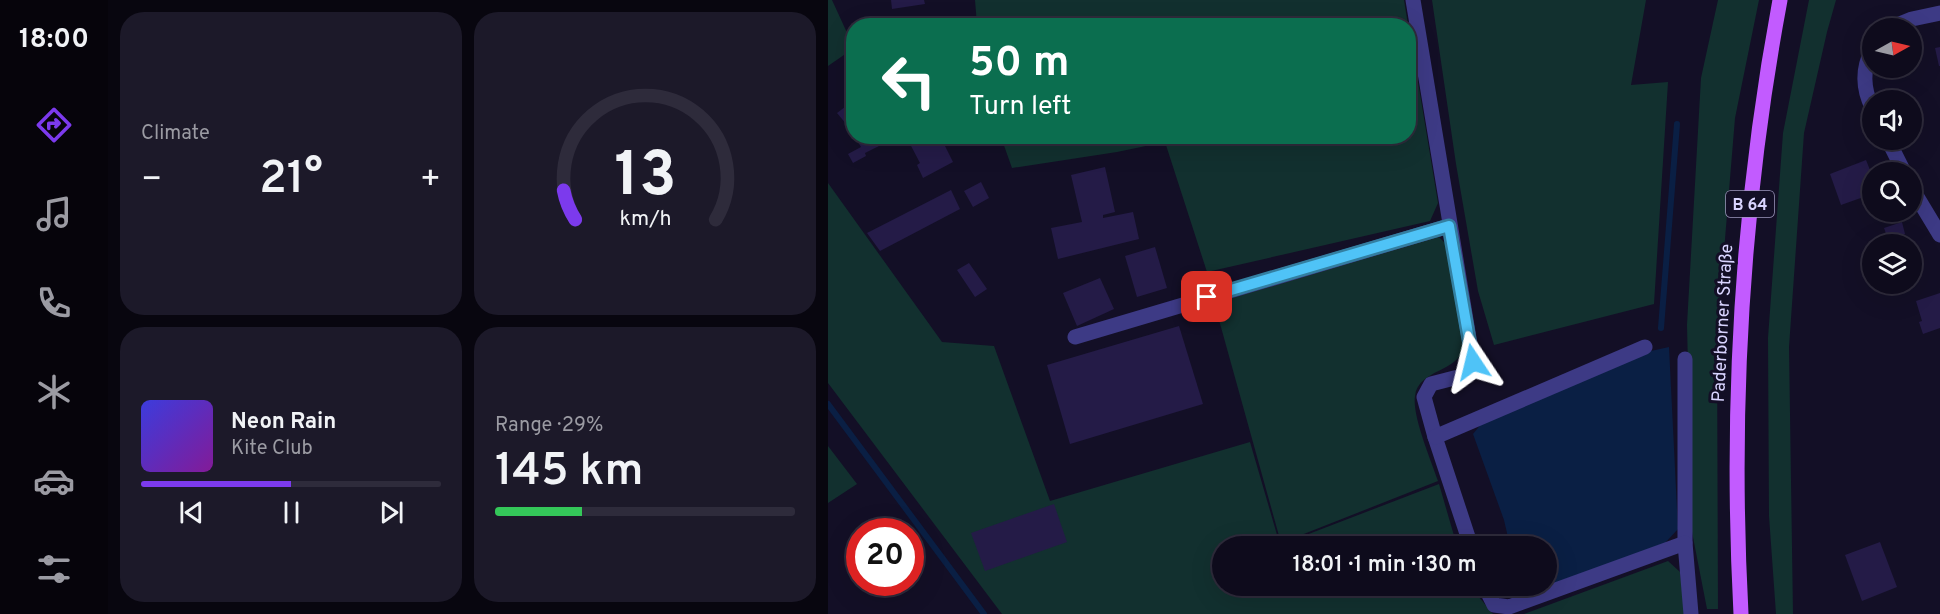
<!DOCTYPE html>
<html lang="en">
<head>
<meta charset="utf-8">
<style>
  :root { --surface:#0e0b1c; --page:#1c1929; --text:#f1f3f6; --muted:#9b9ba3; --line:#2e2b3b; --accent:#7c3aed }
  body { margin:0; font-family:Overpass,sans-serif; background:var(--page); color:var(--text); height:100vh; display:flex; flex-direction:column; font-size:22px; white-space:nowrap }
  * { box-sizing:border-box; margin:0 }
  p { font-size:20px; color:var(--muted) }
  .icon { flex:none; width:33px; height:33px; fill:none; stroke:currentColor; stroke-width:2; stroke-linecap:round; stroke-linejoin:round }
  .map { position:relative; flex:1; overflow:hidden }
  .details { display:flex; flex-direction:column; gap:12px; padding:12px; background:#08060f; width:720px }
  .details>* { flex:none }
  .hud { position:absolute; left:18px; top:18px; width:570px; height:126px; border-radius:24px; box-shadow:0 6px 24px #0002,0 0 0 2px var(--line); background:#0b6e4f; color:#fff; overflow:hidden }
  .needle { width:39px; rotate:82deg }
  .tools { position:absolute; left:1034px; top:18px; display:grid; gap:12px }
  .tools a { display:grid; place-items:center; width:60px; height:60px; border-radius:50%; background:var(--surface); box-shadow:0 6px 24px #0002,0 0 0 2px var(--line); font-size:30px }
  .speed { position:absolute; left:18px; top:518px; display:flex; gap:12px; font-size:30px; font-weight:700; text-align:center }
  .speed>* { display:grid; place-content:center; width:78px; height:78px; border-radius:50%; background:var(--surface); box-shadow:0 6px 24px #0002,0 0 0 2px var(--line); line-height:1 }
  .speed .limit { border:9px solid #d22; background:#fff; color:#111 }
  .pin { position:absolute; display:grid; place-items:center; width:51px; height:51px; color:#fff; margin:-26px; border-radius:12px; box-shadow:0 3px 9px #0006 }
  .me { position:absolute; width:66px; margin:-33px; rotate:350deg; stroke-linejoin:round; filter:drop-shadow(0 0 4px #0008) }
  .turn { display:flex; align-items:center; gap:21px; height:126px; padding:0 24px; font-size:27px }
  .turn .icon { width:78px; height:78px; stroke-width:2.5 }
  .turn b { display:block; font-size:42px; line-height:51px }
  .big { font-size:45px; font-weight:600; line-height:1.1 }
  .details .widget { flex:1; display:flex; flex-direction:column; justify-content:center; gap:9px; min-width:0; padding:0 21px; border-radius:24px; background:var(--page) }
  .details .dial { align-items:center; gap:0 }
  .dial svg { height:156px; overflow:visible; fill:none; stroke:var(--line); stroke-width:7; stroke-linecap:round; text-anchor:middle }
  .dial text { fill:var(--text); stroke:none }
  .song { display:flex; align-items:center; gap:18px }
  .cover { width:72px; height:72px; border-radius:9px; background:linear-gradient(135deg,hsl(240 70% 55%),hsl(290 70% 35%)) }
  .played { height:6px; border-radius:3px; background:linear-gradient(90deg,var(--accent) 50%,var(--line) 50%) }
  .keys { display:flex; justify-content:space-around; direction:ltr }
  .heat { display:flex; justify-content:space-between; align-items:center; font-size:33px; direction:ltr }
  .charge { height:9px; border-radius:4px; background:linear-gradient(90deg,#34c759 29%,var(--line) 0) }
  .details .tiles { flex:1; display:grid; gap:12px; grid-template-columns:repeat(2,1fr) }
  .trip { position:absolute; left:384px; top:536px; width:345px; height:60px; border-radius:30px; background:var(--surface); box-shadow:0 6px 24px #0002,0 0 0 2px var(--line); font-weight:600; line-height:60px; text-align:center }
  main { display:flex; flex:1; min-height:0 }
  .menu { display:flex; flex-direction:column; width:108px; justify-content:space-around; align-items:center; background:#06040b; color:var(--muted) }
  .menu .icon { width:42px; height:42px }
  .menu .current { color:var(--accent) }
  .menu b { font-size:27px; color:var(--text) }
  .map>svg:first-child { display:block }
  .green { fill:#12302f }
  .water { fill:#0a1f44 }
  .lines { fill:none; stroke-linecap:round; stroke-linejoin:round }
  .stream { stroke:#0a1f44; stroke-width:6 }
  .building { fill:#241b47 }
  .minor { stroke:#3d3a85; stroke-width:15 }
  .major { stroke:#c25bff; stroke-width:15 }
  .route-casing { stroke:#337fa1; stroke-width:15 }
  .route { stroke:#4fc3f7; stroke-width:10 }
  .labels { text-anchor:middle; stroke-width:6; stroke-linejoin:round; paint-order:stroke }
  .shield { fill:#130f26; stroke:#9e99be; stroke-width:1.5 }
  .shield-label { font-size:16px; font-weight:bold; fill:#d9d4ff }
  .street-label { font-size:18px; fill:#d9d4ff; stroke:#130f26 }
</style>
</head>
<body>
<main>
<nav class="menu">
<b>18:00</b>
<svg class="icon current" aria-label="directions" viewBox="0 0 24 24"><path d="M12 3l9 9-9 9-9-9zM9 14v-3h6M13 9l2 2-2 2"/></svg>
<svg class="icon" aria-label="music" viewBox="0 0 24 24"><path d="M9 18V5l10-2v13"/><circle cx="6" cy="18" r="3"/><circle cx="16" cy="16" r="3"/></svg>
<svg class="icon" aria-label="phone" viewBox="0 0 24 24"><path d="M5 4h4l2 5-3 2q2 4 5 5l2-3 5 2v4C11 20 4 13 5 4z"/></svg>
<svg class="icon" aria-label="climate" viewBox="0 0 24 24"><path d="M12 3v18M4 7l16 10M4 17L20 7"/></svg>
<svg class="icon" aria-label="car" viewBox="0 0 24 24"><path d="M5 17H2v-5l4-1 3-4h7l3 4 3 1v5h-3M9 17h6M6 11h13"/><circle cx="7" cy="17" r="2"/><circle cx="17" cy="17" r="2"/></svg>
<svg class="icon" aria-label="filters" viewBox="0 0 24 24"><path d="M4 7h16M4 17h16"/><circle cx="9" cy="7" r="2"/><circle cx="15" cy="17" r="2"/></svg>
</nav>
<section class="details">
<div class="tiles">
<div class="widget"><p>Climate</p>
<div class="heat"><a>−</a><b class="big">21°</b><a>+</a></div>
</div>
<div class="widget dial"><svg viewBox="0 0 100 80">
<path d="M14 69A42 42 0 1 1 86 69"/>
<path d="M14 69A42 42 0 0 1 8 54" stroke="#7c3aed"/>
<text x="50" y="56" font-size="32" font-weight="700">13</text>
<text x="50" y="72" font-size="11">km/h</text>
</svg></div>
<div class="widget">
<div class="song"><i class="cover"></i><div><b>Neon Rain</b><p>Kite Club</p></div></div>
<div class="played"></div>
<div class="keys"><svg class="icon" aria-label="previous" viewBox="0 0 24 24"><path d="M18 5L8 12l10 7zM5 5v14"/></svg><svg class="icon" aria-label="pause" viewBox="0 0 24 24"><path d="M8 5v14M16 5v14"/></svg><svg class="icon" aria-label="next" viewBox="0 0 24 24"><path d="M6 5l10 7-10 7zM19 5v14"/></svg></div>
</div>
<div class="widget"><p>Range · 29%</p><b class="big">145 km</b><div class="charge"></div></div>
</div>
</section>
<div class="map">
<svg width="1112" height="614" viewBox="0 0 1112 614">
  <rect width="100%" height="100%" fill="#130f26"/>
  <!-- green -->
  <g class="green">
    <polygon points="0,0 4,0 26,48 0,66"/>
    <polygon points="147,0 576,0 580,25 149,25"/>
    <polygon points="604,0 818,0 803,85 840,82 826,304 666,345 650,291 628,164"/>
    <polygon points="890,0 931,0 907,118 889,336 890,609 879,609 864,532 859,325 873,78"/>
    <polygon points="981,0 1008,0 999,32 976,133 961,347 965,614 948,614 941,516 940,338 955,133"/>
    <polygon points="581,27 610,203 602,221 379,272 337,142 289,152 184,168 173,137 580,136"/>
    <polygon points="0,183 114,342 166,346 222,501 422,442 452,545 611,484 629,546 394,546 394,585 641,585 665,614 174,614 0,383"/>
    <path d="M610 236 619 245 636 346C632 372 590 369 587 396 584 416 603 460 610 481L453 543 386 302Z"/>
    <polygon points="0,446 29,484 0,503"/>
    <polygon points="840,561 852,572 857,614 696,614"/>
  </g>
  <!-- water -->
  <polygon class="water" points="841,347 850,529 837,543 719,586 708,585 718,585 718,546 682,546 676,520 645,434 654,423 823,351"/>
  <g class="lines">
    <!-- stream -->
    <g class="stream">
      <polyline points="833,328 849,124"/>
      <polyline points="0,404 156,614"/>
    </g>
  </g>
  <!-- building -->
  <g class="building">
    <polygon points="63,0 96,0 97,4 64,9"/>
    <polygon points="1112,47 1112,66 1111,66 1107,48"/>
    <polygon points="26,100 26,120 19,125 9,113"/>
    <polygon points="38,136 47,136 51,146 37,153 38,156 25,163 20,154 33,147 30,142"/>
    <polygon points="73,136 112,136 125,162 95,178 89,165 92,163 81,142 77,144"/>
    <polygon points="1038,160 1044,175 1044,194 1013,205 1002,174"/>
    <polygon points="277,167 287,212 275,215 275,218 305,212 311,239 230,259 223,228 254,222 243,175"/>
    <polygon points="153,182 161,198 145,207 136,191"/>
    <polygon points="123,190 132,209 52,251 39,233"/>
    <polygon points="1074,222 1077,234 1060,239 1056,228"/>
    <polygon points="1081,237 1083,244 1060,244"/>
    <polygon points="1083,245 1089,262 1083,264"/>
    <polygon points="327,247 339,288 309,297 297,256"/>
    <polygon points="141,263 159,289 147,297 129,270"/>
    <polygon points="272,278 286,309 249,326 235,293"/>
    <polygon points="1112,293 1112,328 1095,334 1091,322 1094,321 1088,301"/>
    <polygon points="351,326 375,404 242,444 219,365"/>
    <polygon points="226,504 239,542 157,571 143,533"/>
    <polygon points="1052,542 1069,587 1034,601 1017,555"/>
  </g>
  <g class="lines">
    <!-- minor -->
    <g class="minor">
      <polyline points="585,0 645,362 634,376 603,384 596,397 607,437 643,546"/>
      <polyline points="1062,28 1084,19 1112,13"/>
      <path d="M1044 51C1034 68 1035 89 1044 107"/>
      <polyline points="1060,140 1076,172"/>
      <polyline points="1083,187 1112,235"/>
      <polyline points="247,337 621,226"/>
      <polyline points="857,359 857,543"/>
      <polyline points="607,437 817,347"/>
      <polyline points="656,585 666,605 681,607 857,543 863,614"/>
    </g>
    <!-- major -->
    <path class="major" d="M913 614C902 408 914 203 952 0"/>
  </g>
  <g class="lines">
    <defs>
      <polyline id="route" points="379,297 621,226 645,362"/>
    </defs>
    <!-- route casing -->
    <use href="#route" class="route-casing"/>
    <!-- route -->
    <use href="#route" class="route"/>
  </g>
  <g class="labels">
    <!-- shield labels -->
    <rect class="shield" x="898" y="191" width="48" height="26" rx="4.5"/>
    <g class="shield-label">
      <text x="922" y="210">B 64</text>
    </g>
    <!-- street labels -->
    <g class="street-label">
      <text transform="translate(894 323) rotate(-87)" y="6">Paderborner Straße</text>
    </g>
  </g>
</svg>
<div class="tools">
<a><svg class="needle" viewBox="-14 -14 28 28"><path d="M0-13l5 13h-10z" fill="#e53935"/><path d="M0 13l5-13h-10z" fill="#9b9ba3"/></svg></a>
<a><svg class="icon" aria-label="sound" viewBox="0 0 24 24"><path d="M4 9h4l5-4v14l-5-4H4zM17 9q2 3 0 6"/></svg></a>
<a><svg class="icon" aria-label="search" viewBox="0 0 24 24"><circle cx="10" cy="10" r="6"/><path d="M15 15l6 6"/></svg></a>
<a><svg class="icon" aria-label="layers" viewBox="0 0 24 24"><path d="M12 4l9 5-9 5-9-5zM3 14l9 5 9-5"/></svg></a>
</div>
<div class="speed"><div class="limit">20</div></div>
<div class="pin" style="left:379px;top:297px;background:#d93025"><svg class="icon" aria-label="arrive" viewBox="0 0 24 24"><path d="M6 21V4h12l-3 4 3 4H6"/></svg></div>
<svg class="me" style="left:645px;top:362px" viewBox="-20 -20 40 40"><path d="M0-17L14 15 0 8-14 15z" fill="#4fc3f7" stroke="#fff" stroke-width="4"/></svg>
<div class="trip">18:01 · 1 min · 130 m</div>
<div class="hud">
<div class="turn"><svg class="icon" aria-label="left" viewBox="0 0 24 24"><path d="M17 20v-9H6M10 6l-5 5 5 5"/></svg><div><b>50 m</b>Turn left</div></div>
</div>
</div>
</main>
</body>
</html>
